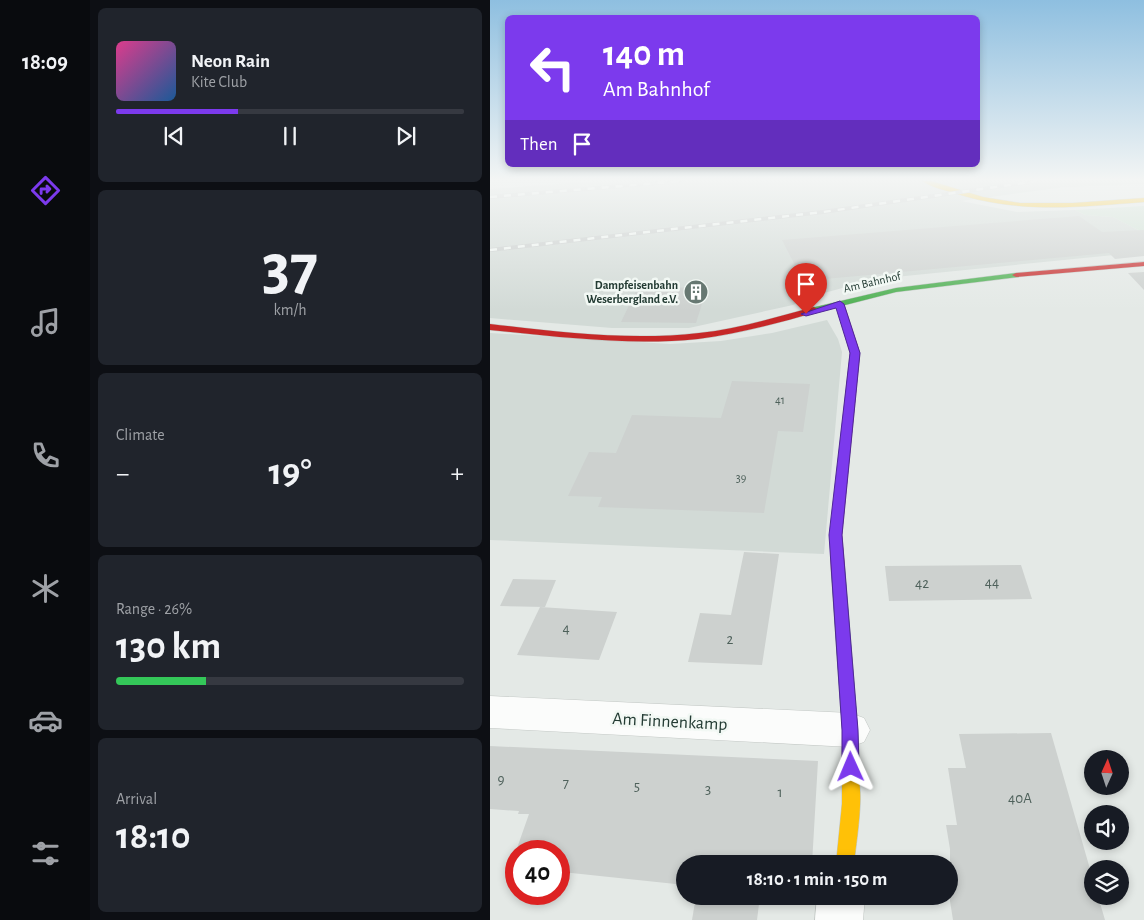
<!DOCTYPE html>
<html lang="en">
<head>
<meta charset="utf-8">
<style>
  :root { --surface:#171b24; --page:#20242c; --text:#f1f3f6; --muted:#9ea1a6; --line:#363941; --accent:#7c3aed }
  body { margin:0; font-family:"Alegreya Sans",sans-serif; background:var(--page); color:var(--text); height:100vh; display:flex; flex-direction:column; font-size:19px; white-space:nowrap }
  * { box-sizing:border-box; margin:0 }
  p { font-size:16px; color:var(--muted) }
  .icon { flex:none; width:28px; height:28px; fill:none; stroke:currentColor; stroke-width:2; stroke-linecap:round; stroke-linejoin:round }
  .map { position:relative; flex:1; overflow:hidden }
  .sheet { display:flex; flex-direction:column; gap:8px; padding:8px; background:#0d0f14; width:400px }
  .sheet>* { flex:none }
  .top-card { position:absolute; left:15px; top:15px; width:475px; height:152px; border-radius:8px; box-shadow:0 2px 8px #0003; background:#7c3aed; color:#fff; overflow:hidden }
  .needle { width:32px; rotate:3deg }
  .fabs { position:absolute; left:594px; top:750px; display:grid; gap:10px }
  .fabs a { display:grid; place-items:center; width:45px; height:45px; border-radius:50%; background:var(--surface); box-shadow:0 2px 8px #0003; font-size:25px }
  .speed { position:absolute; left:15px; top:840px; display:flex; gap:10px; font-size:25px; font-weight:700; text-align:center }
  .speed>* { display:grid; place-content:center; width:65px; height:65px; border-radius:50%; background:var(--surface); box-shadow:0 2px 8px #0003; line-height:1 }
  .speed .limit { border:8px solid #d22; background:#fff; color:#111 }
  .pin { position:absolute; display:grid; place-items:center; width:42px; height:42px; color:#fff; margin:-51px -21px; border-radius:50% 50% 50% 0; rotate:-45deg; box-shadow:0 0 5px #0007 }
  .pin .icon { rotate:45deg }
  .me { position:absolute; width:55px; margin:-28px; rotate:359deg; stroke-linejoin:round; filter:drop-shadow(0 0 4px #0008) }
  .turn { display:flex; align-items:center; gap:18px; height:105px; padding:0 15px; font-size:22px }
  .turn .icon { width:65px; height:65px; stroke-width:2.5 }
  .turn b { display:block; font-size:35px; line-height:42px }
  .then { display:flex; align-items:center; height:48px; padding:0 15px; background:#0003; gap:10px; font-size:19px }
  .big { font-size:38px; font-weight:600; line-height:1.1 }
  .sheet .tile { flex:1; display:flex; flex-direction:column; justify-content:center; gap:8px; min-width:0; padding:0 18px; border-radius:8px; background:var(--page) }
  .sheet .dial { align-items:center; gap:0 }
  .dial b { font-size:65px; line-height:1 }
  .song { display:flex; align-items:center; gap:15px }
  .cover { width:60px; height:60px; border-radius:8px; background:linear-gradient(135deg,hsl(330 70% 55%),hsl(210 70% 35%)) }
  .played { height:5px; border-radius:2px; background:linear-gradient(90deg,var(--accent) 35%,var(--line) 35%) }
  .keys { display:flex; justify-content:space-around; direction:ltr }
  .heat { display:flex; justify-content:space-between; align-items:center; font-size:28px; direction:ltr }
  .charge { height:8px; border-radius:4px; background:linear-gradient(90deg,#34c759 26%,var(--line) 0) }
  .trip { position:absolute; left:186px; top:855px; width:282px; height:50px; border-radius:25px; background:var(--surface); box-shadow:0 2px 8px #0003; font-weight:600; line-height:50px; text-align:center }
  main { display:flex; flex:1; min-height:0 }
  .tabs { display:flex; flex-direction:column; width:90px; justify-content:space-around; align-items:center; background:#090b0e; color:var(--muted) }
  .tabs .icon { width:35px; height:35px }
  .tabs .active { color:var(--accent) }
  .tabs b { font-size:22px; color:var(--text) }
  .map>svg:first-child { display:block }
  .built { fill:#d2dad6 }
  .green { fill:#cee1d3 }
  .building { fill:#cdd1cf }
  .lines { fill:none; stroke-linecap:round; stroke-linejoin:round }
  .street-casing { stroke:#c1c6c3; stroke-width:1 }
  .fast-casing { stroke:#c0c6c3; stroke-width:1 }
  .slow-casing { stroke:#c0c6c3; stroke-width:1 }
  .jam-casing { stroke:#c0c6c3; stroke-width:1 }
  .street { fill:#fbfcfb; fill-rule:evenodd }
  .fast { fill:#4caf50; fill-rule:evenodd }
  .slow { fill:#ffc107; fill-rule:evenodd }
  .jam { fill:#c62828; fill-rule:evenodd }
  .rail-casing { stroke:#c6cac9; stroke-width:4 }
  .rail { stroke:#f2f8f4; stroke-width:2.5; stroke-dasharray:7; stroke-linecap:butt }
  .route { fill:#7c3aed; stroke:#51269a }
  .labels { text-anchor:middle; stroke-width:5; stroke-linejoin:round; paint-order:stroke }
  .far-street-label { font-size:12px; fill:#233b33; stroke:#f2f8f4 }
  .far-poi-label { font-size:12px; font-weight:bold; fill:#233b33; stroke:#f2f8f4; text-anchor:end }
  .number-label { font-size:12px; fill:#4e615b }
  .near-number-label { font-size:15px; fill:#4e615b }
  .near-street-label { font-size:18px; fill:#233b33; stroke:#f2f8f4 }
</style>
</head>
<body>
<main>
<nav class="tabs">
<b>18:09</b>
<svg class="icon active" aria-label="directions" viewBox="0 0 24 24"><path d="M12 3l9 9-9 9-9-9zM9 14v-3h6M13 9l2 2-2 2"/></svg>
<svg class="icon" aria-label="music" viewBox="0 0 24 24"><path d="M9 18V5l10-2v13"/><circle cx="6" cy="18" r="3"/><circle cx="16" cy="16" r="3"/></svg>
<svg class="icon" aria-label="phone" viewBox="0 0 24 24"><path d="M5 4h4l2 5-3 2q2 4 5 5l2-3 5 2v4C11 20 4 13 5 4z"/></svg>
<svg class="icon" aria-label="climate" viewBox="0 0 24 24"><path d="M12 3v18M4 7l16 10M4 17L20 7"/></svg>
<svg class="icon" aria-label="car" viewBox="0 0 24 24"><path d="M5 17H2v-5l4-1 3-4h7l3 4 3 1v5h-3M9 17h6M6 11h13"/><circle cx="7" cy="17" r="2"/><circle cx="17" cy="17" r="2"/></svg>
<svg class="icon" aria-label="filters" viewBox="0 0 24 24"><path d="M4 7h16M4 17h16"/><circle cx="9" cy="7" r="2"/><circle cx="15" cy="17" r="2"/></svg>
</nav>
<section class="sheet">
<div class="tile">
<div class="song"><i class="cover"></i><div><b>Neon Rain</b><p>Kite Club</p></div></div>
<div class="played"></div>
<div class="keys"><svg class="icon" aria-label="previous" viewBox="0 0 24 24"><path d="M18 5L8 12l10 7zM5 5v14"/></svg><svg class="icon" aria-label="pause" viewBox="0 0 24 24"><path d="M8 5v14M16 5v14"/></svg><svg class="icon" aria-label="next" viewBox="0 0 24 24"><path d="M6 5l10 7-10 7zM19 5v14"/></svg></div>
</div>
<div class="tile dial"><b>37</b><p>km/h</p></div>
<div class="tile"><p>Climate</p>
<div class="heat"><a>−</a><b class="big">19°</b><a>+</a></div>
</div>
<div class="tile"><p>Range · 26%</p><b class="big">130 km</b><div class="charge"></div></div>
<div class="tile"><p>Arrival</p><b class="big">18:10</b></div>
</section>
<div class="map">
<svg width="654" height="920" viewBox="0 0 654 920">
  <rect width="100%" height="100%" fill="#e4e9e6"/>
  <!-- built -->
  <g class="built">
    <polygon points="107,181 654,181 654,184 575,187 471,201 527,212 585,210 595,215 623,217 654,233 654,252 385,279 316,298 303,305 199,328 122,328 0,318 0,189"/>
    <polygon points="337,320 348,339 352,352 334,554 0,540 0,333 180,344 231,341 282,333"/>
  </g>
  <!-- green -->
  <polygon class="green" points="654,206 654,233 623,217 595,215 585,210"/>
  <!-- building -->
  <g class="building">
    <polygon points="589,216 612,232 654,230 654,256 625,259 619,253 313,281 292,240"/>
    <polygon points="654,272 654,290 638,273"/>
    <polygon points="148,287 217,288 206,323 131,322"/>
    <polygon points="242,381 320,384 313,432 288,431 274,513 108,507 112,497 78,496 99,452 126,453 142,415 231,418"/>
    <polygon points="254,552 289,554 272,665 198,662 210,613 241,615"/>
    <polygon points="531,565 542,599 399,601 395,566"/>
    <polygon points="23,579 66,580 55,607 10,606"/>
    <polygon points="50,607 127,612 109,660 27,655"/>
    <polygon points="561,733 602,876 602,896 608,896 615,920 463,920 460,901 460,849 456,825 467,825 458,768 476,768 469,734"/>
    <polygon points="0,746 328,761 322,864 195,864 195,885 72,872 69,879 69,851 26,851 39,814 28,814 29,811 0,809"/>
    <polygon points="206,896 270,896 267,920 202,920"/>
  </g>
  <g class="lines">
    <defs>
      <g id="street">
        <polygon points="0,696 360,713 374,718 380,730 374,742 360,747 0,728"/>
        <polygon points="327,896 375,896 373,920 325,920"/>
      </g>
      <g id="fast">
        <polygon points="526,273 529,273 529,277 406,292 324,313 320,310 321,308 406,288"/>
        <polygon points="348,564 353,566 355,569 368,730 370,780 367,785 361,788 355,785 352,780 352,730 341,569 343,566"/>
      </g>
      <g id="slow">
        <path d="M432 181H441L493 197 530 203H583L654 198V202C588 207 529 214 464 193 454 190 441 187 432 181Z"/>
        <path d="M361 772 367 775C375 792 366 843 364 864H346L352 804V780L355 775Z"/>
      </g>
      <g id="jam">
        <polygon points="654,262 654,266 526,277 522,275 526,273"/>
        <polygon points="350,301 354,304 370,353 352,535 355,569 353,572 343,572 341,569 340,535 360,353 346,304"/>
        <path d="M324 307 328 310 327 312C288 323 249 334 208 339 139 346 69 337 0 330V324C69 332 139 341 209 333 248 329 286 317 324 307Z"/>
      </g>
    </defs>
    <!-- street casing -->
    <use href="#street" class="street-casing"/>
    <!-- fast casing -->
    <use href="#fast" class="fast-casing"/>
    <!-- slow casing -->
    <use href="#slow" class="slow-casing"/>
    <!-- jam casing -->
    <use href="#jam" class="jam-casing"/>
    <!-- street -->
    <use href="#street" class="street"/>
    <!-- fast -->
    <use href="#fast" class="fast"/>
    <!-- slow -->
    <use href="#slow" class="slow"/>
    <!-- jam -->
    <use href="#jam" class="jam"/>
    <defs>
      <g id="rail">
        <polyline points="0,197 192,181"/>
        <polyline points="0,250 333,212 547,181"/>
      </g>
    </defs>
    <!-- rail casing -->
    <use href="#rail" class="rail-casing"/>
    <!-- rail -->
    <use href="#rail" class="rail"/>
  </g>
  <!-- sky -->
  <linearGradient id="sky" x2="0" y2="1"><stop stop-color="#8ebfe0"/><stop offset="0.58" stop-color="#f3f5f4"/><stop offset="1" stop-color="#f3f5f4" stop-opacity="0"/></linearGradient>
  <rect width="654" height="310" fill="url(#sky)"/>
  <!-- route -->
  <polygon class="route" points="350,301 354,304 370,353 352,535 368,730 369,767 367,772 361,774 355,772 352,767 352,730 339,535 360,353 346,308 316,316 311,314"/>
  <!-- icons -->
  <defs>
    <symbol id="building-disc" viewBox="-11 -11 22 22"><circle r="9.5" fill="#677872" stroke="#f2f8f4"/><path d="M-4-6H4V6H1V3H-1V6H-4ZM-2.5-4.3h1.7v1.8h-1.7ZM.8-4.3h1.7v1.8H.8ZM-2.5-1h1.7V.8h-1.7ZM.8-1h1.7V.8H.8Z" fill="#fff"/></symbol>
  </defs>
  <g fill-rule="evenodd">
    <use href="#building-disc" x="192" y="278" width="28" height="28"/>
  </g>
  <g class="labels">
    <!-- far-street labels -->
    <g class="far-street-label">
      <text transform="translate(382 282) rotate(-13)" y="4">Am Bahnhof</text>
    </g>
    <!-- far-poi labels -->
    <g class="far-poi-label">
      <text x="188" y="289">Dampfeisenbahn<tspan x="188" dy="14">Weserbergland e.V.</tspan></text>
    </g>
    <!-- number labels -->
    <g class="number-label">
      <text x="290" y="404">41</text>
      <text x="251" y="482">39</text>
    </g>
    <!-- near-number labels -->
    <g class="near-number-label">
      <text x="502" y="587">44</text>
      <text x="432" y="588">42</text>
      <text x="76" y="633">4</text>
      <text x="240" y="644">2</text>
      <text x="11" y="784">9</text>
      <text x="76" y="788">7</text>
      <text x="147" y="791">5</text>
      <text x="218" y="794">3</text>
      <text x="290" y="797">1</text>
      <text x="530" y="803">40A</text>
    </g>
    <!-- near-street labels -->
    <g class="near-street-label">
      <text transform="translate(180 721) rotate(3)" y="6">Am Finnenkamp</text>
    </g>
  </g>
</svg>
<div class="fabs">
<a><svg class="needle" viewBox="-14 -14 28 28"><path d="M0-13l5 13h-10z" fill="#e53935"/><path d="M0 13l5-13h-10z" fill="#9ea1a6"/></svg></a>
<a><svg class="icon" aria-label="sound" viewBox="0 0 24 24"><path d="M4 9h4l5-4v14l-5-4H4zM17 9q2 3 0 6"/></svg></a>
<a><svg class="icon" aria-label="layers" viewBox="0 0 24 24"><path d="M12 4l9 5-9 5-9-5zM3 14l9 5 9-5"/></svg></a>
</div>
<div class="speed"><div class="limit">40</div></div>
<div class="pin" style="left:316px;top:314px;background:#d93025"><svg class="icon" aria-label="arrive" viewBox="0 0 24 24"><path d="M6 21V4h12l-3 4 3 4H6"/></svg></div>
<svg class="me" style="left:361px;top:767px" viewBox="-20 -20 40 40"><path d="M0-17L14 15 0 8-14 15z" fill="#7c3aed" stroke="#fff" stroke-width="4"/></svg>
<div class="trip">18:10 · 1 min · 150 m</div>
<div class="top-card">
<div class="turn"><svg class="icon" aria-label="left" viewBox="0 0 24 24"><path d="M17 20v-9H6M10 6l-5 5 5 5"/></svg><div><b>140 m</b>Am Bahnhof</div></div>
<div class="then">Then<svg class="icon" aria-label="arrive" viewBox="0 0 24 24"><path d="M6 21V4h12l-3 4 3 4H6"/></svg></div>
</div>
</div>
</main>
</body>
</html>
